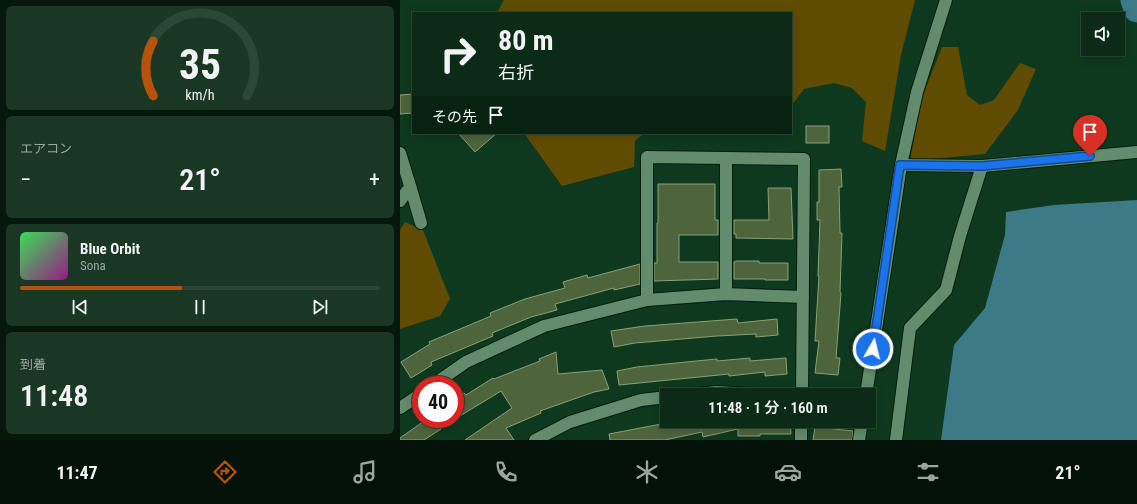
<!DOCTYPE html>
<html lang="ja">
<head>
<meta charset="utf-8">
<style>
  :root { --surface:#0b2b16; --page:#193723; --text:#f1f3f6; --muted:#9aa7a1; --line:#2b4735; --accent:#b45309 }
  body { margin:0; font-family:"Roboto Condensed","Noto Sans JP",sans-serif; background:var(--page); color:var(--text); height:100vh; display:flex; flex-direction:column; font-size:15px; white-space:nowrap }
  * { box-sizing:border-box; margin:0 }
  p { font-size:13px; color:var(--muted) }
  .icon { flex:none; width:22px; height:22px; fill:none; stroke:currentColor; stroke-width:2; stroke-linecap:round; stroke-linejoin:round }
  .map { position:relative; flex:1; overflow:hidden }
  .sheet { display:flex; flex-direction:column; gap:6px; padding:6px; background:#06180c; width:400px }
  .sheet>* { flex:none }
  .guide { position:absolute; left:12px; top:12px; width:380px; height:122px; border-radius:0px; box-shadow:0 2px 10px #0003,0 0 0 1px var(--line); background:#0b2b16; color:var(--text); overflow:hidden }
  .fabs { position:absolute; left:681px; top:12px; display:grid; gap:8px }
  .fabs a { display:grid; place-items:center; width:44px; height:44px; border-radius:0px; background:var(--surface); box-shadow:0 2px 10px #0003,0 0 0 1px var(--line); font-size:20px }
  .speed { position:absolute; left:12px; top:376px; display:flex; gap:8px; font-size:20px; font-weight:700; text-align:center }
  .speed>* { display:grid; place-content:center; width:52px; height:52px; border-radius:50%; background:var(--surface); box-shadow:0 2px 10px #0003,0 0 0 1px var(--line); line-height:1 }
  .speed .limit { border:6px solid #d22; background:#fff; color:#111 }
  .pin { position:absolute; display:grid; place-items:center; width:34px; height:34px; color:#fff; margin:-41px -17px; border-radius:50% 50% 50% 0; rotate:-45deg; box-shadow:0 0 4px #0007 }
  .pin .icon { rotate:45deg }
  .me { position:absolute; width:44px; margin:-22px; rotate:8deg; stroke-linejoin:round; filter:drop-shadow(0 0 3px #0008) }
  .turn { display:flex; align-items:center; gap:14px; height:84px; padding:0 20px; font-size:18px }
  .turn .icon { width:52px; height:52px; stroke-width:2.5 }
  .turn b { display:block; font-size:28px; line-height:34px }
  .then { display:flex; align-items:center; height:38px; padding:0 20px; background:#0003; gap:8px; font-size:15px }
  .big { font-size:30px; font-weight:600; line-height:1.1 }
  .sheet .widget { flex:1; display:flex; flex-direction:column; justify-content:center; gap:6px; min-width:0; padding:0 14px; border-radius:6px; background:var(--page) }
  .sheet .dial { align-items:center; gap:0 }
  .dial svg { height:104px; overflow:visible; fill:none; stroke:var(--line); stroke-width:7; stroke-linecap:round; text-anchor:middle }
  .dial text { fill:var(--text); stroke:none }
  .song { display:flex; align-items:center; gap:12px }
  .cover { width:48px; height:48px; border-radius:6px; background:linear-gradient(135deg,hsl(130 70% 55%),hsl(310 70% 35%)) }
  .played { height:4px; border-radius:2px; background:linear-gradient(90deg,var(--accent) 45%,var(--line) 45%) }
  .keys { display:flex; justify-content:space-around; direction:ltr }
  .heat { display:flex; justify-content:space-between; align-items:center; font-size:22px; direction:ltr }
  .trip { position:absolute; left:260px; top:388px; width:216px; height:40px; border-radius:0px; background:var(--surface); box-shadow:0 2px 10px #0003,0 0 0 1px var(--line); font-weight:600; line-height:40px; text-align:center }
  .dock { display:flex; height:64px; justify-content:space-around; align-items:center; background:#041109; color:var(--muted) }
  .dock .icon { width:28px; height:28px }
  .dock .on { color:var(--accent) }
  .dock b { font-size:18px; color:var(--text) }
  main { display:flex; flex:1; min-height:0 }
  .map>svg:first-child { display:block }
  .green { fill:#604c00 }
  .water { fill:#3d7a87 }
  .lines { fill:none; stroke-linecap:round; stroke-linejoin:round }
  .river { stroke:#3d7a87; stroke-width:27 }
  .building { fill:#4d643c; stroke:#88a176 }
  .minor-casing { stroke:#011e0b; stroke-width:14 }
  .minor { stroke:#628c6d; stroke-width:12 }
  .route-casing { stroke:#114b97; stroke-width:10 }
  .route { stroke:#1a73e8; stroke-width:7 }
</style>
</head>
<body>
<main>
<section class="sheet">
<div class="widget dial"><svg viewBox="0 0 100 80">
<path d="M14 69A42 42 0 1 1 86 69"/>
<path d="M14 69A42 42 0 0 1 14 27" stroke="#b45309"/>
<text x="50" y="56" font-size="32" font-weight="700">35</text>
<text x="50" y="72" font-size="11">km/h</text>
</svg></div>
<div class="widget"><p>エアコン</p>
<div class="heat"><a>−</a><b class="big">21°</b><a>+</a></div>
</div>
<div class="widget">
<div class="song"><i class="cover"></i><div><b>Blue Orbit</b><p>Sona</p></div></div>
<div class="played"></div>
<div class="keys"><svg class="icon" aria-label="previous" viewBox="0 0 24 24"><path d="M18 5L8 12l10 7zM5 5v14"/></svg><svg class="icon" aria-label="pause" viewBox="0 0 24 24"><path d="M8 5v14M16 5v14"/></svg><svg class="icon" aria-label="next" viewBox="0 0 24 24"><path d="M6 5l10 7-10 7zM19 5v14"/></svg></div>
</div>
<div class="widget"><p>到着</p><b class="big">11:48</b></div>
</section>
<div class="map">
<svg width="737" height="440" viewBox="0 0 737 440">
  <rect width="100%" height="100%" fill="#0f391e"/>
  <!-- green -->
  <g class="green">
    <polygon points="104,0 515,0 501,55 485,151 462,141 466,102 452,88 434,83 404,89 391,106 391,13 97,13"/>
    <polygon points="542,47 558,47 567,95 580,105 594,100 620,63 636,69 618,110 585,154 510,161 521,100"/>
    <polygon points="124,133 244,133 235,141 234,167 162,186"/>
    <polygon points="5,222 23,230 50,299 40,316 0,329 0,230"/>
  </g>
  <!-- water -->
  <polygon class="water" points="737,200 737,440 541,440 554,345 585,308 605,235 606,212 654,205"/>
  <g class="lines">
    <!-- river -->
    <polyline class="river" points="734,0 737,9"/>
  </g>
  <!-- building -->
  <g class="building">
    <polygon points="13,94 13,113 0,114 0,95"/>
    <rect x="406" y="126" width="23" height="17"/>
    <polygon points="58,133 97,133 75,152"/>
    <polygon points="441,169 442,187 439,187 440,233 442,233 440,292 441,293 436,358 440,358 438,375 415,373 419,341 415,341 419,276 418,276 420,220 417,220 417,202 419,202 419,170"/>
    <polygon points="258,184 315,184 315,220 318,220 318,235 279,235 279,262 318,262 318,279 254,281 254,263 257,263 257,223 258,223"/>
    <polygon points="368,188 391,188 393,239 336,238 336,234 334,234 334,220 369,220"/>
    <polygon points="336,261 359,261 359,263 388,263 388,280 365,280 365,279 334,279 334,262"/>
    <polygon points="240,264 240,284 214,290 214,288 155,304 157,310 131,317 92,333 93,336 31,362 32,365 11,378 1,362 30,344 29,342 91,316 90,313 125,299 165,288 163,282 187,275 188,278"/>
    <polygon points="337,319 338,323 377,319 378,335 356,337 356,334 317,336 235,343 214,347 211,331 245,326"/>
    <polygon points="156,352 158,374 202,370 209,389 194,392 140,411 141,413 106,428 114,440 65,440 112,408 101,391 55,419 55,399 64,393 66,395 93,378 94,379 140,361 139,359"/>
    <polygon points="350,358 350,361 386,358 387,374 365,376 365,372 329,376 329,374 219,385 217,371 237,367 286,362 317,359 317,361"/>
    <polygon points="27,419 35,419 41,429 24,440 0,440 0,438"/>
    <polygon points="277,421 390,421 391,434 360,434 360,436 338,436 338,429 303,437 302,432 265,440 210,440 209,434"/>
    <polygon points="415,427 453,431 452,440 413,440"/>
  </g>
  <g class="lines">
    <defs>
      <g id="minor">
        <polyline points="0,153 11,189 7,191 0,201"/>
        <polyline points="501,165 582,166 737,152"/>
        <polyline points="11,189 21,223"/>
        <polyline points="326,294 326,158"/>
        <polyline points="247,300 247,157 404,159 402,395"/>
        <polyline points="33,385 66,362 144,326 247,300 326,294 403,297"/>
        <polyline points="287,395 317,392 369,395"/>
        <polyline points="466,395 501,165 517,92 546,0"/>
        <polyline points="0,408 21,394"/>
        <polyline points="135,440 170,422 241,400 267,397"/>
        <polyline points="401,440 401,421"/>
        <polyline points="459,440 462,421"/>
        <polyline points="496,440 510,328 546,290 560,236 582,166"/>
      </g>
    </defs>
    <!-- minor casing -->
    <use href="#minor" class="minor-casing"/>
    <!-- minor -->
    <use href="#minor" class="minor"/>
  </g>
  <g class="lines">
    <defs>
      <polyline id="route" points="473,349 500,165 582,166 690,156"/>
    </defs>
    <!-- route casing -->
    <use href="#route" class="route-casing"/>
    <!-- route -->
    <use href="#route" class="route"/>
  </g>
</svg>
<div class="fabs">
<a><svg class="icon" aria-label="sound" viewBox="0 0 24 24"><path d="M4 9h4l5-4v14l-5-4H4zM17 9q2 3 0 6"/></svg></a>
</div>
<div class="speed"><div class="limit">40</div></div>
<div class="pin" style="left:690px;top:156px;background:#d93025"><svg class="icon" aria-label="arrive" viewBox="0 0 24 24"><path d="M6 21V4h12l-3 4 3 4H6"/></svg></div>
<svg class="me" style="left:473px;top:349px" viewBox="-20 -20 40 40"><circle r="17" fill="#1a73e8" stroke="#fff" stroke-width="3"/><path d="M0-11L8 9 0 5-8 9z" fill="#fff"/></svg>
<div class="trip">11:48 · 1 分 · 160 m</div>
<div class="guide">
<div class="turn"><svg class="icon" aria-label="right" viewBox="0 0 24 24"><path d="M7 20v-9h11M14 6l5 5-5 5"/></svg><div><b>80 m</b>右折</div></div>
<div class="then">その先<svg class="icon" aria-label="arrive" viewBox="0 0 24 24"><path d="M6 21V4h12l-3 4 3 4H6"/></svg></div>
</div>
</div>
</main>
<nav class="dock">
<b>11:47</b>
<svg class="icon on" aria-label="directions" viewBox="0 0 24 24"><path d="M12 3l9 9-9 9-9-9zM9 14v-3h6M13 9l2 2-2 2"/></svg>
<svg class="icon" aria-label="music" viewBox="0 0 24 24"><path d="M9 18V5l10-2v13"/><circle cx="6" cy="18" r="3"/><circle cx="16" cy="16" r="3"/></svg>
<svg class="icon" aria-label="phone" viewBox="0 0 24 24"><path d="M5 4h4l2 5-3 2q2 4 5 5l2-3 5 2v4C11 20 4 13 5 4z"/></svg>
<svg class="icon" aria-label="climate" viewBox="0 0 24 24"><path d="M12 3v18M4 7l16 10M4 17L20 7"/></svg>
<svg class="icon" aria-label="car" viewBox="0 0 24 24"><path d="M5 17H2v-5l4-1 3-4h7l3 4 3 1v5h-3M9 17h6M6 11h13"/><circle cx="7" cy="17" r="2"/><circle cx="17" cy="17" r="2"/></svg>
<svg class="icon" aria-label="filters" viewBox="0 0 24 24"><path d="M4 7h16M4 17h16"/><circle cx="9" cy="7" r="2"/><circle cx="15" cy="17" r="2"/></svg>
<b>21°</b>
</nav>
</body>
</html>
